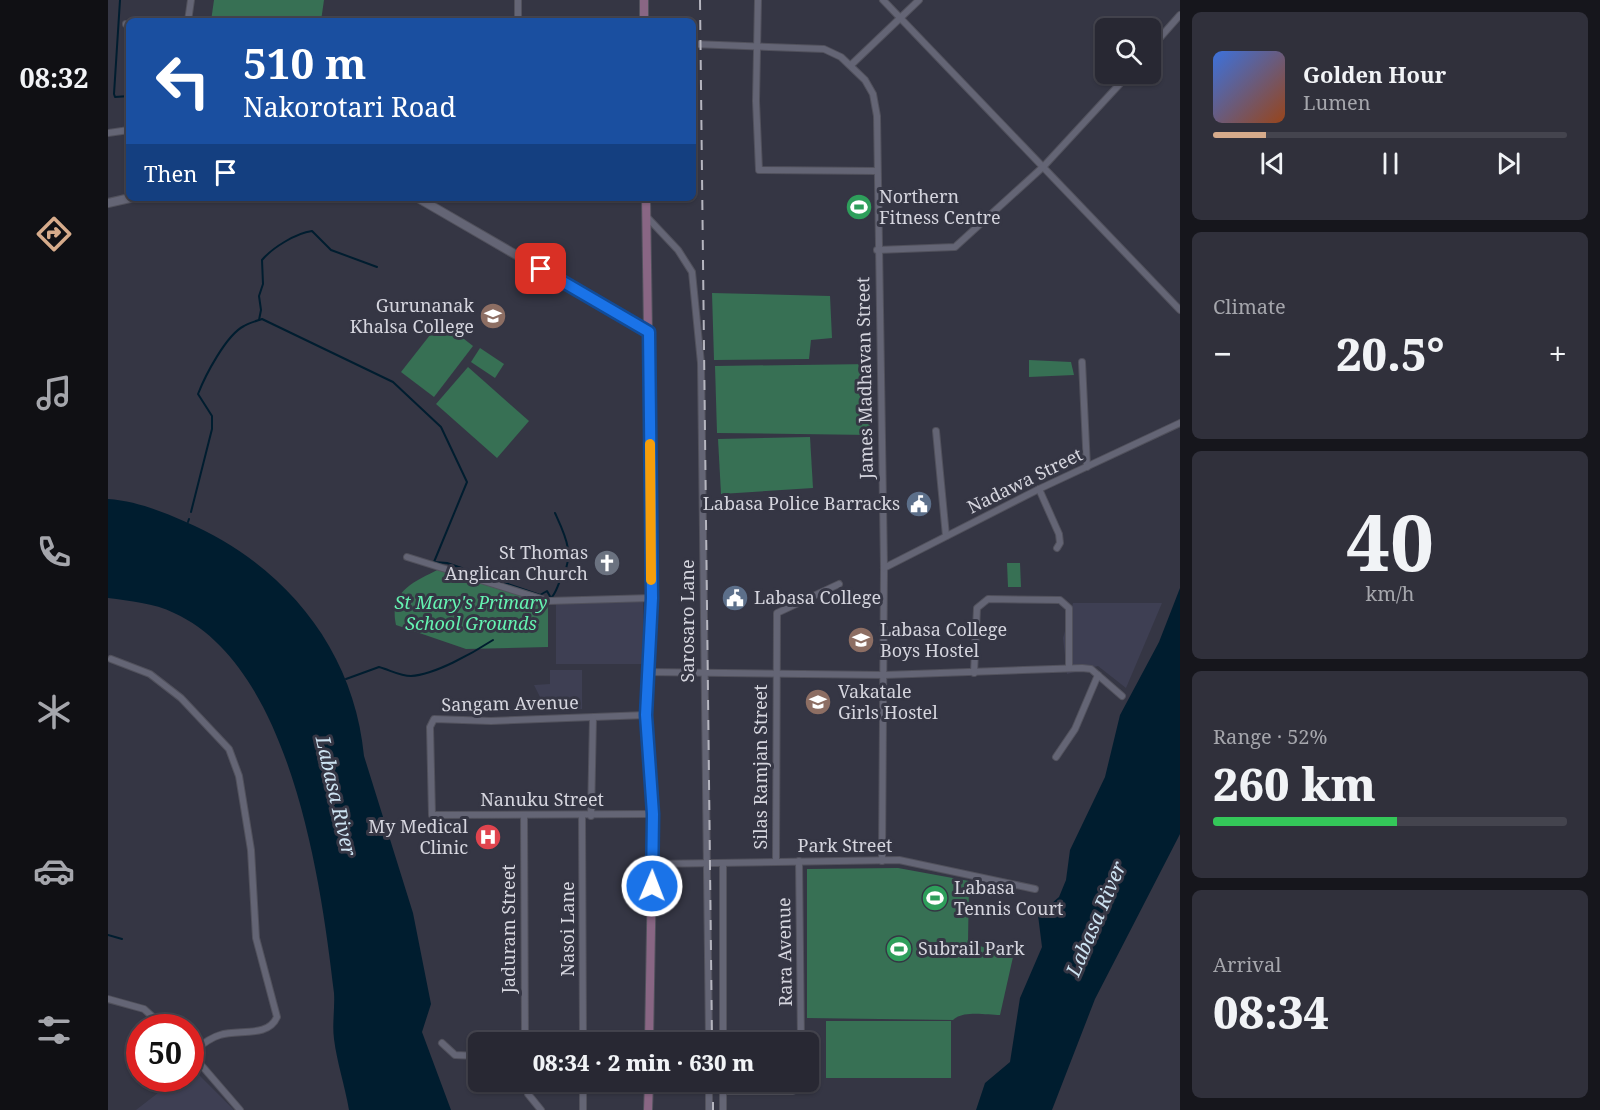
<!DOCTYPE html>
<html lang="en">
<head>
<meta charset="utf-8">
<style>
  :root { --surface:#282833; --page:#30303b; --text:#f1f3f6; --muted:#a5a6ac; --line:#44444e; --accent:#d6ab8b }
  body { margin:0; font-family:"Noto Serif",serif; background:var(--page); color:var(--text); height:100vh; display:flex; flex-direction:column; font-size:22px; white-space:nowrap }
  * { box-sizing:border-box; margin:0 }
  p { font-size:20px; color:var(--muted) }
  .icon { flex:none; width:33px; height:33px; fill:none; stroke:currentColor; stroke-width:2; stroke-linecap:round; stroke-linejoin:round }
  .map { position:relative; flex:1; overflow:hidden }
  .drawer { display:flex; flex-direction:column; gap:12px; padding:12px; background:#16161c; width:420px }
  .drawer>* { flex:none }
  .guide { position:absolute; left:18px; top:18px; width:570px; height:183px; border-radius:9px; box-shadow:0 2px 4px #0004,0 0 0 2px var(--line); background:#1a4fa0; color:#fff; overflow:hidden }
  .controls { position:absolute; left:987px; top:18px; display:grid; gap:12px }
  .controls a { display:grid; place-items:center; width:66px; height:66px; border-radius:9px; background:var(--surface); box-shadow:0 2px 4px #0004,0 0 0 2px var(--line); font-size:30px }
  .speed { position:absolute; left:18px; top:1014px; display:flex; gap:12px; font-size:30px; font-weight:700; text-align:center }
  .speed>* { display:grid; place-content:center; width:78px; height:78px; border-radius:50%; background:var(--surface); box-shadow:0 2px 4px #0004,0 0 0 2px var(--line); line-height:1 }
  .speed .limit { border:9px solid #d22; background:#fff; color:#111 }
  .pin { position:absolute; display:grid; place-items:center; width:51px; height:51px; color:#fff; margin:-26px; border-radius:12px; box-shadow:0 3px 9px #0006 }
  .me { position:absolute; width:66px; margin:-33px; rotate:1deg; stroke-linejoin:round; filter:drop-shadow(0 0 4px #0008) }
  .turn { display:flex; align-items:center; gap:21px; height:126px; padding:0 18px; font-size:27px }
  .turn .icon { width:78px; height:78px; stroke-width:2.5 }
  .turn b { display:block; font-size:42px; line-height:51px }
  .then { display:flex; align-items:center; height:57px; padding:0 18px; background:#0003; gap:12px; font-size:22px }
  .big { font-size:45px; font-weight:800; line-height:1.1 }
  .drawer .tile { flex:1; display:flex; flex-direction:column; justify-content:center; gap:9px; min-width:0; padding:0 21px; border-radius:9px; background:var(--page) }
  .drawer .dial { align-items:center; gap:0 }
  .dial b { font-size:78px; line-height:1 }
  .song { display:flex; align-items:center; gap:18px }
  .cover { width:72px; height:72px; border-radius:9px; background:linear-gradient(135deg,hsl(220 70% 55%),hsl(20 70% 35%)) }
  .played { height:6px; border-radius:3px; background:linear-gradient(90deg,var(--accent) 15%,var(--line) 15%) }
  .keys { display:flex; justify-content:space-around; direction:ltr }
  .heat { display:flex; justify-content:space-between; align-items:center; font-size:33px; direction:ltr }
  .charge { height:9px; border-radius:4px; background:linear-gradient(90deg,#34c759 52%,var(--line) 0) }
  .trip { position:absolute; left:360px; top:1032px; width:351px; height:60px; border-radius:9px; background:var(--surface); box-shadow:0 2px 4px #0004,0 0 0 2px var(--line); font-weight:800; line-height:60px; text-align:center }
  main { display:flex; flex:1; min-height:0 }
  .dock { display:flex; flex-direction:column; width:108px; justify-content:space-around; align-items:center; background:#101014; color:var(--muted) }
  .dock .icon { width:42px; height:42px }
  .dock .active { color:var(--accent) }
  .dock b { font-size:27px; color:var(--text) }
  .map>svg:first-child { display:block }
  .built { fill:#3e3f53 }
  .green { fill:#377054 }
  .water { fill:#001d2f }
  .lines { fill:none; stroke-linecap:round; stroke-linejoin:round }
  .stream { stroke:#001d2f; stroke-width:2 }
  .minor-casing { stroke:#51515c; stroke-width:8 }
  .tertiary-casing { stroke:#51515c; stroke-width:10 }
  .secondary-casing { stroke:#51515c; stroke-width:10 }
  .minor { stroke:#646575; stroke-width:6 }
  .tertiary { stroke:#646575; stroke-width:8 }
  .secondary { stroke:#896684; stroke-width:8 }
  .rail { stroke:#b5b5bf; stroke-width:2; stroke-dasharray:10 10; stroke-linecap:butt }
  .route-casing { stroke:#114b97; stroke-width:15 }
  .route { stroke:#1a73e8; stroke-width:10 }
  .slow { stroke:#f59e0b; stroke-width:10 }
  .labels { text-anchor:middle; stroke-width:6; stroke-linejoin:round; paint-order:stroke }
  .poi-label { font-size:18px; fill:#d5d5de; stroke:#353644; text-anchor:start }
  .street-label { font-size:18px; fill:#d5d5de; stroke:#353644 }
  .park-label { font-size:18px; font-style:italic; fill:#65f3b1; stroke:#353644 }
  .water-label { font-size:20px; font-style:italic; fill:#cde3f2; stroke:#353644 }
</style>
</head>
<body>
<main>
<nav class="dock">
<b>08:32</b>
<svg class="icon active" aria-label="directions" viewBox="0 0 24 24"><path d="M12 3l9 9-9 9-9-9zM9 14v-3h6M13 9l2 2-2 2"/></svg>
<svg class="icon" aria-label="music" viewBox="0 0 24 24"><path d="M9 18V5l10-2v13"/><circle cx="6" cy="18" r="3"/><circle cx="16" cy="16" r="3"/></svg>
<svg class="icon" aria-label="phone" viewBox="0 0 24 24"><path d="M5 4h4l2 5-3 2q2 4 5 5l2-3 5 2v4C11 20 4 13 5 4z"/></svg>
<svg class="icon" aria-label="climate" viewBox="0 0 24 24"><path d="M12 3v18M4 7l16 10M4 17L20 7"/></svg>
<svg class="icon" aria-label="car" viewBox="0 0 24 24"><path d="M5 17H2v-5l4-1 3-4h7l3 4 3 1v5h-3M9 17h6M6 11h13"/><circle cx="7" cy="17" r="2"/><circle cx="17" cy="17" r="2"/></svg>
<svg class="icon" aria-label="filters" viewBox="0 0 24 24"><path d="M4 7h16M4 17h16"/><circle cx="9" cy="7" r="2"/><circle cx="15" cy="17" r="2"/></svg>
</nav>
<div class="map">
<svg width="1072" height="1110" viewBox="0 0 1072 1110">
  <rect width="100%" height="100%" fill="#353644"/>
  <!-- built -->
  <g class="built">
    <polygon points="448,601 535,601 536,664 448,664"/>
    <polygon points="965,603 1054,603 1018,688 990,666 959,674 955,638"/>
    <polygon points="442,670 474,670 474,709 438,709 426,685 442,684"/>
    <polygon points="83,1067 126,1110 28,1110 68,1079 82,1078"/>
  </g>
  <!-- green -->
  <g class="green">
    <polygon points="106,0 216,0 213,21 103,21"/>
    <polygon points="604,293 722,296 724,338 703,340 701,359 606,360"/>
    <polygon points="333,321 365,346 326,397 293,372"/>
    <polygon points="372,348 396,364 387,378 363,362"/>
    <polygon points="921,360 963,362 966,375 921,377"/>
    <polygon points="762,364 762,435 609,433 607,366"/>
    <polygon points="360,367 421,421 389,458 328,404"/>
    <polygon points="702,437 705,488 613,494 610,439"/>
    <polygon points="899,563 912,563 913,587 900,587"/>
    <path d="M335 567 440 601V647L358 649 288 625C280 589 309 581 335 567Z"/>
    <path d="M790 868 861 881 860 942 905 957 892 1015C879 1015 855 1010 845 1020L699 1018V869Z"/>
    <rect x="718" y="1021" width="125" height="57"/>
  </g>
  <!-- water -->
  <g class="water">
    <path d="M0 499C28 501 53 511 78 522 176 564 246 649 256 756L305 913 323 1004 314 1032 343 1110H241C237 1086 229 1063 226 1039 224 1024 227 1008 226 993 213 880 183 666 66 613 46 603 22 601 0 598Z"/>
    <polygon points="1072,588 1072,834 987,999 944,1110 868,1110 877,1083 902,1062 912,998 934,947 930,915 951,897 958,880 962,850 997,777 1012,715 1051,642"/>
  </g>
  <g class="lines">
    <!-- stream -->
    <g class="stream">
      <polyline points="12,0 6,94 7,97 21,96"/>
      <path d="M151 320 153 310 151 296 155 284 154 260C164 248 188 233 204 231L223 250 269 267"/>
      <path d="M83 512 104 429V416L90 394C97 376 118 335 136 326 141 323 148 321 154 319L285 382 333 427 359 482 326 562 339 563 432 595 439 591 443 598C448 593 449 587 452 581 468 556 458 537 447 513"/>
      <polyline points="80,522 81,519"/>
      <path d="M238 679 271 667C282 670 292 676 303 676 326 675 365 653 385 640"/>
      <polyline points="0,935 14,939"/>
    </g>
    <defs>
      <g id="minor">
        <polyline points="410,0 410,21"/>
        <polyline points="650,0 648,101 651,170 768,171"/>
        <polyline points="775,0 1072,310"/>
        <polyline points="80,21 83,0"/>
        <polyline points="18,24 21,24"/>
        <polyline points="585,44 716,49 733,57 757,80 765,94 769,116 776,568 774,861"/>
        <polyline points="1042,49 1072,15"/>
        <polyline points="743,65 811,0"/>
        <polyline points="0,133 21,130"/>
        <polyline points="538,216 570,250 584,272 593,363 601,1042"/>
        <polyline points="769,250 847,247 936,166 1021,74"/>
        <polyline points="974,362 979,467"/>
        <polyline points="828,431 838,536"/>
        <polyline points="931,489 951,534 952,543 949,548"/>
        <polyline points="299,557 440,601 544,598"/>
        <polyline points="776,568 931,489 1072,423"/>
        <path d="M3 659 42 674 73 698 121 749 131 776 143 850 148 938 169 1017C160 1038 131 1029 112 1035 101 1038 92 1046 83 1053"/>
        <polyline points="538,672 776,675 974,668 983,669 1014,696"/>
        <polyline points="866,673 869,608 880,599 952,600 961,608 961,668"/>
        <polyline points="538,715 383,721 326,719 322,727 324,815 545,814"/>
        <polyline points="948,757 967,729 990,675"/>
        <polyline points="416,816 417,1042"/>
        <polyline points="474,816 475,1042"/>
        <polyline points="483,816 485,718"/>
        <polyline points="691,861 693,1042"/>
        <polyline points="668,862 669,613 731,584"/>
        <polyline points="615,863 615,1042"/>
        <polyline points="544,864 791,860 927,889"/>
        <polyline points="0,999 36,1009 57,1028"/>
        <polyline points="334,1043 347,1055 370,1056"/>
        <polyline points="82,1052 132,1110"/>
        <polyline points="418,1082 420,1094 433,1110"/>
        <polyline points="601,1082 601,1110"/>
        <polyline points="615,1082 615,1110"/>
        <polyline points="615,1091 685,1091 691,1088 693,1082"/>
        <polyline points="475,1110 475,1082"/>
      </g>
      <g id="tertiary">
        <polyline points="310,198 541,332"/>
        <polyline points="0,203 22,198"/>
      </g>
      <g id="secondary">
        <polyline points="536,0 536,21"/>
        <polyline points="538,198 544,598 538,715 545,814 541,1042"/>
        <polyline points="540,1110 541,1082"/>
      </g>
    </defs>
    <!-- minor casing -->
    <use href="#minor" class="minor-casing"/>
    <!-- tertiary casing -->
    <use href="#tertiary" class="tertiary-casing"/>
    <!-- secondary casing -->
    <use href="#secondary" class="secondary-casing"/>
    <!-- minor -->
    <use href="#minor" class="minor"/>
    <!-- tertiary -->
    <use href="#tertiary" class="tertiary"/>
    <!-- secondary -->
    <use href="#secondary" class="secondary"/>
    <!-- rail -->
    <g class="rail">
      <polyline points="592,0 604,1042"/>
      <polyline points="605,1082 605,1110"/>
    </g>
  </g>
  <g class="lines">
    <defs>
      <polyline id="route" points="433,269 541,332 544,598 538,715 545,814 544,886"/>
    </defs>
    <!-- route casing -->
    <use href="#route" class="route-casing"/>
    <!-- route -->
    <use href="#route" class="route"/>
    <!-- slow -->
    <polyline class="slow" points="542,444 543,580"/>
  </g>
  <!-- icons -->
  <defs>
    <symbol id="stadium-disc" viewBox="-11 -11 22 22"><circle r="9.5" fill="#2e9e5b" stroke="#353644"/><path d="M0-5a6.5 5 0 1 0 0 10a6.5 5 0 1 0 0-10ZM-3.5-1.8h7v3.6h-7Z" fill="#fff"/></symbol>
    <symbol id="university-disc" viewBox="-11 -11 22 22"><circle r="9.5" fill="#8d6e63" stroke="#353644"/><path d="M0-5L7-2L0 1L-7-2ZM-4 1L0 2.5L4 1V4Q0 6-4 4Z" fill="#fff"/></symbol>
    <symbol id="civic-disc" viewBox="-11 -11 22 22"><circle r="9.5" fill="#5c6f8a" stroke="#353644"/><path d="M-.6-6.5H3V-4.5H.6V-3L4-1V1h2V6H-6V1h2V-1L-.6-3ZM-1.2 2.5V6h2.4V2.5Z" fill="#fff"/></symbol>
    <symbol id="church-disc" viewBox="-11 -11 22 22"><circle r="9.5" fill="#6b7280" stroke="#353644"/><path d="M-1.2-6h2.4v3.5h3.3v2.4h-3.3V6h-2.4V-.1h-3.3v-2.4h3.3Z" fill="#fff"/></symbol>
    <symbol id="hospital-disc" viewBox="-11 -11 22 22"><circle r="9.5" fill="#e0444e" stroke="#353644"/><path d="M-5-5h3v3.5h4V-5h3V5h-3V1.5h-4V5h-3Z" fill="#fff"/></symbol>
  </defs>
  <g fill-rule="evenodd">
    <use href="#stadium-disc" x="736" y="192" width="30" height="30"/>
    <use href="#university-disc" x="370" y="301" width="30" height="30"/>
    <use href="#civic-disc" x="796" y="489" width="30" height="30"/>
    <use href="#church-disc" x="484" y="548" width="30" height="30"/>
    <use href="#civic-disc" x="612" y="583" width="30" height="30"/>
    <use href="#university-disc" x="738" y="625" width="30" height="30"/>
    <use href="#university-disc" x="695" y="687" width="30" height="30"/>
    <use href="#hospital-disc" x="365" y="822" width="30" height="30"/>
    <use href="#stadium-disc" x="812" y="883" width="30" height="30"/>
    <use href="#stadium-disc" x="776" y="934" width="30" height="30"/>
  </g>
  <g class="labels">
    <!-- poi labels -->
    <g class="poi-label">
      <text x="771" y="203">Northern<tspan x="771" dy="21">Fitness Centre</tspan></text>
      <text x="366" y="312" text-anchor="end">Gurunanak<tspan x="366" dy="21">Khalsa College</tspan></text>
      <text x="792" y="510" text-anchor="end">Labasa Police Barracks</text>
      <text x="480" y="559" text-anchor="end">St Thomas<tspan x="480" dy="21">Anglican Church</tspan></text>
      <text x="646" y="604">Labasa College</text>
      <text x="772" y="636">Labasa College<tspan x="772" dy="21">Boys Hostel</tspan></text>
      <text x="730" y="698">Vakatale<tspan x="730" dy="21">Girls Hostel</tspan></text>
      <text x="360" y="833" text-anchor="end">My Medical<tspan x="360" dy="21">Clinic</tspan></text>
      <text x="846" y="894">Labasa<tspan x="846" dy="21">Tennis Court</tspan></text>
      <text x="810" y="955">Subrail Park</text>
    </g>
    <!-- street labels -->
    <g class="street-label">
      <text transform="translate(757 378) rotate(-91)" y="6">James Madhavan Street</text>
      <text transform="translate(917 481) rotate(-26)" y="6">Nadawa Street</text>
      <text transform="translate(580 621) rotate(-90)" y="6">Sarosaro Lane</text>
      <text transform="translate(402 704) rotate(-1)" y="6">Sangam Avenue</text>
      <text transform="translate(653 767) rotate(-90)" y="6">Silas Ramjan Street</text>
      <text x="434" y="806">Nanuku Street</text>
      <text x="737" y="852">Park Street</text>
      <text transform="translate(401 929) rotate(-90)" y="6">Jaduram Street</text>
      <text transform="translate(460 929) rotate(-90)" y="6">Nasoi Lane</text>
      <text transform="translate(677 952) rotate(-91)" y="6">Rara Avenue</text>
    </g>
    <!-- park labels -->
    <g class="park-label">
      <text x="363" y="609">St Mary's Primary<tspan x="363" dy="21">School Grounds</tspan></text>
    </g>
    <!-- water labels -->
    <g class="water-label">
      <text transform="translate(228 796) rotate(77)" y="7">Labasa River</text>
      <text transform="translate(988 919) rotate(-67)" y="7">Labasa River</text>
    </g>
  </g>
</svg>
<div class="controls">
<a><svg class="icon" aria-label="search" viewBox="0 0 24 24"><circle cx="10" cy="10" r="6"/><path d="M15 15l6 6"/></svg></a>
</div>
<div class="speed"><div class="limit">50</div></div>
<div class="pin" style="left:433px;top:269px;background:#d93025"><svg class="icon" aria-label="arrive" viewBox="0 0 24 24"><path d="M6 21V4h12l-3 4 3 4H6"/></svg></div>
<svg class="me" style="left:544px;top:886px" viewBox="-20 -20 40 40"><circle r="17" fill="#1a73e8" stroke="#fff" stroke-width="3"/><path d="M0-11L8 9 0 5-8 9z" fill="#fff"/></svg>
<div class="trip">08:34 · 2 min · 630 m</div>
<div class="guide">
<div class="turn"><svg class="icon" aria-label="left" viewBox="0 0 24 24"><path d="M17 20v-9H6M10 6l-5 5 5 5"/></svg><div><b>510 m</b>Nakorotari Road</div></div>
<div class="then">Then<svg class="icon" aria-label="arrive" viewBox="0 0 24 24"><path d="M6 21V4h12l-3 4 3 4H6"/></svg></div>
</div>
</div>
<section class="drawer">
<div class="tile">
<div class="song"><i class="cover"></i><div><b>Golden Hour</b><p>Lumen</p></div></div>
<div class="played"></div>
<div class="keys"><svg class="icon" aria-label="previous" viewBox="0 0 24 24"><path d="M18 5L8 12l10 7zM5 5v14"/></svg><svg class="icon" aria-label="pause" viewBox="0 0 24 24"><path d="M8 5v14M16 5v14"/></svg><svg class="icon" aria-label="next" viewBox="0 0 24 24"><path d="M6 5l10 7-10 7zM19 5v14"/></svg></div>
</div>
<div class="tile"><p>Climate</p>
<div class="heat"><a>−</a><b class="big">20.5°</b><a>+</a></div>
</div>
<div class="tile dial"><b>40</b><p>km/h</p></div>
<div class="tile"><p>Range · 52%</p><b class="big">260 km</b><div class="charge"></div></div>
<div class="tile"><p>Arrival</p><b class="big">08:34</b></div>
</section>
</main>
</body>
</html>
